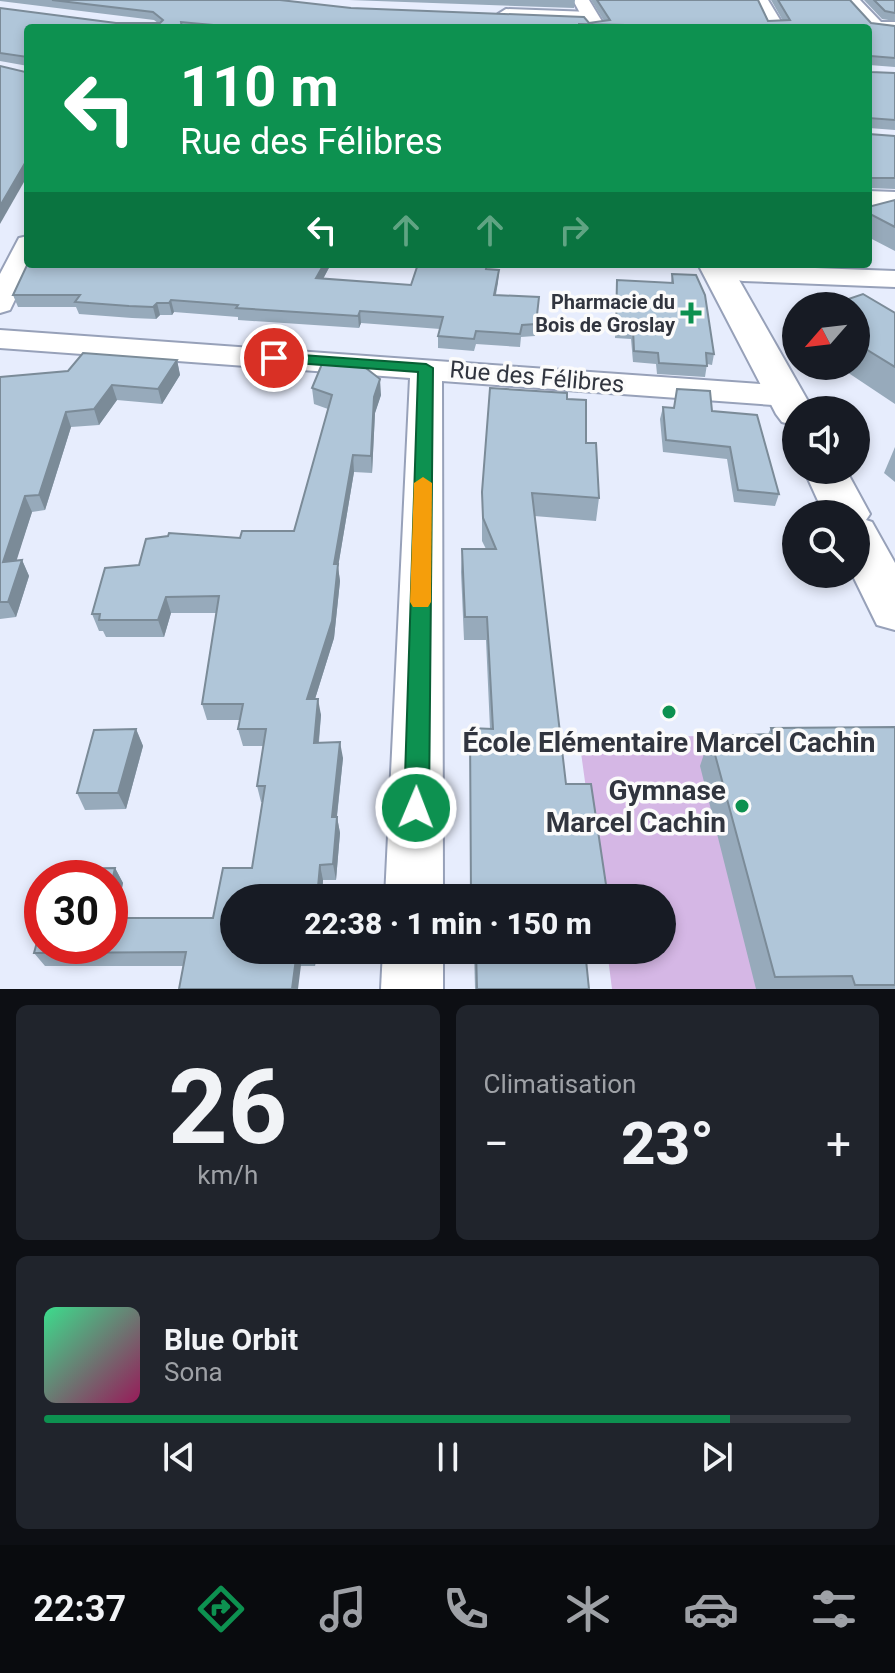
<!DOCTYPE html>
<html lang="fr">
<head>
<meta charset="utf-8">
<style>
  :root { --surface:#171b24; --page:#20242c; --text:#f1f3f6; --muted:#9ea1a6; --line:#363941; --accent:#0d9150 }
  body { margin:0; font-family:Roboto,sans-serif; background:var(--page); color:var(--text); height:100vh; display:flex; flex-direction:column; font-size:30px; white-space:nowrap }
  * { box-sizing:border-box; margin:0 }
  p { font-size:26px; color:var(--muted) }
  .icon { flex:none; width:44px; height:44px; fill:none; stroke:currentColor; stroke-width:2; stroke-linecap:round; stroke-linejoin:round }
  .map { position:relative; height:989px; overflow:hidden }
  .side { display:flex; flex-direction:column; gap:16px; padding:16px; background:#0d0f14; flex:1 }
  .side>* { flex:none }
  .banner { position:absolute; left:24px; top:24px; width:848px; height:244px; border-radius:8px; box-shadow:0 4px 12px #0003; background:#0d9150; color:#fff; overflow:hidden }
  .needle { width:52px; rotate:242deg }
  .tools { position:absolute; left:782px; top:292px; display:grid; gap:16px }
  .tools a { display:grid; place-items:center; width:88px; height:88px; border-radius:50%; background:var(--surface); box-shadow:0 4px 12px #0003; font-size:40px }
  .speed { position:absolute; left:24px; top:860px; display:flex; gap:16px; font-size:40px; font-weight:700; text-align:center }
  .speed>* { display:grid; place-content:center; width:104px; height:104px; border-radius:50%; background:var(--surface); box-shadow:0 4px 12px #0003; line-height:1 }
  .speed .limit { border:12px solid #d22; background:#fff; color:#111 }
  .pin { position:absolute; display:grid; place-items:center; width:68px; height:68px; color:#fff; margin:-34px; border:4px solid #fff; border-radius:50%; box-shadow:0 2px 8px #0007 }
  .me { position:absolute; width:88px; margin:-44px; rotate:1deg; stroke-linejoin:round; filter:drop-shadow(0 0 6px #0008) }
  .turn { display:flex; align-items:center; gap:28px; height:168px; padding:0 24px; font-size:36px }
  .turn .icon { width:104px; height:104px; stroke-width:2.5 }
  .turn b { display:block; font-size:56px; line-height:68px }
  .lanes { display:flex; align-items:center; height:76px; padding:0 24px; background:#0003; justify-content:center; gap:40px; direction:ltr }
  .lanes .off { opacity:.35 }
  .big { font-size:60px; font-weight:800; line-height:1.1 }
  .side .widget { flex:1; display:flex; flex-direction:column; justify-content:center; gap:12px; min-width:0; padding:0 28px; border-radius:12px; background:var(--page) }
  .side .dial { align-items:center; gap:0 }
  .dial b { font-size:104px; line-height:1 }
  .song { display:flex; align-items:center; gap:24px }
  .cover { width:96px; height:96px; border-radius:12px; background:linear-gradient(135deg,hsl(150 70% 55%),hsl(330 70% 35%)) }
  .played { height:8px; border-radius:4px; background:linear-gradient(90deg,var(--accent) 85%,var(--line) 85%) }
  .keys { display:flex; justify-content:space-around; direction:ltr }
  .heat { display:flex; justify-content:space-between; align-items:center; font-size:44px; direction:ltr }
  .side .tiles { flex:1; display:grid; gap:16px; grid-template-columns:1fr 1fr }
  .widget:last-child { grid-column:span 2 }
  .trip { position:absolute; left:220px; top:884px; width:456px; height:80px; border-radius:40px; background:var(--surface); box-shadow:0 4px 12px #0003; font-weight:800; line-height:80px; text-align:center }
  .dock { display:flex; height:128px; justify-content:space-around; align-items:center; background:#090b0e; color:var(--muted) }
  .dock .icon { width:56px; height:56px }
  .dock .current { color:var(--accent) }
  .dock b { font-size:36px; color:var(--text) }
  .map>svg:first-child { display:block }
  .green { fill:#d5b7e5 }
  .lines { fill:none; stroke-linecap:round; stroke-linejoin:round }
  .street-casing { stroke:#97a1b9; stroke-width:4 }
  .secondary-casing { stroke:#97a1b9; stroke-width:4 }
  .street { fill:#fff; fill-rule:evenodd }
  .secondary { fill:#fff; fill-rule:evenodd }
  .wall { fill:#97aabb }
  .shaded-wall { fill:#7b8b98 }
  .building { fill:#b0c6d9; stroke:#7b8b98; stroke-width:2 }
  .route { fill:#0d9150; stroke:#085e34; stroke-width:2 }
  .slow { fill:#f59e0b }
  .poi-dot { fill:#0d9150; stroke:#fbfbfb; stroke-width:3 }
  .labels { text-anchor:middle; stroke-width:7; stroke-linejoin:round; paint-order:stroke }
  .far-poi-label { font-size:20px; font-weight:bold; fill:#31353f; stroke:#fbfbfb; text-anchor:end }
  .street-label { font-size:24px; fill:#31353f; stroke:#fbfbfb }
  .near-poi-label { font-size:28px; font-weight:bold; fill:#31353f; stroke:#fbfbfb }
</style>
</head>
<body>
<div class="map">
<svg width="895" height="989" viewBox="0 0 895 989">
  <rect width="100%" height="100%" fill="#e7edfd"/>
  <!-- green -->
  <polygon class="green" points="895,733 895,989 612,989 607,950 662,950 662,898 601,898 579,738"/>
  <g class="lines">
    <defs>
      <g id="street">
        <polygon points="754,0 768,0 785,28 769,28"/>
        <polygon points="845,0 860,0 881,22 895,22 895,32 871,29"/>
        <polygon points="506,9 591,12 599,17 591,22 501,17 498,14"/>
        <polygon points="868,191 895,192 895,206 868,205"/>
        <polygon points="28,236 28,264 32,264 10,310 0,313 0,274 19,238"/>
        <polygon points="706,264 895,271 895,287 743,281 706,275 702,269"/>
        <polygon points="0,330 787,386 799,389 804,396 799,403 787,406 442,381 443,898 385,898 410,378 0,348"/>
        <polygon points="383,950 443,950 443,989 381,989"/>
      </g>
      <g id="secondary">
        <polygon points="573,0 589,0 606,28 588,28"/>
        <polygon points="698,264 730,264 813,410 796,410 796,426 782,422 776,414"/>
        <polygon points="804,470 846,470 870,514 866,520 872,522 895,563 895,630 877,625 852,574 856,574 856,514 824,514"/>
      </g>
    </defs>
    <!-- street casing -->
    <use href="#street" class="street-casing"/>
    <!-- secondary casing -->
    <use href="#secondary" class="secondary-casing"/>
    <!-- street -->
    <use href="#street" class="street"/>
    <!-- secondary -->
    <use href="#secondary" class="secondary"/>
  </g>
  <!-- wall -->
  <g class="wall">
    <polygon points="0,0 280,0 351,8 589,23 604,21 591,0 758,0 768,21 783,21 771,0 850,0 871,23 895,26 895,67 869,65 868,28 28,28 28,66 0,61 0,8 116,23 158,23 154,20 0,1"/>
    <polygon points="349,0 575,0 574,8"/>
    <polygon points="864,0 895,0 895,21 882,19"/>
    <polygon points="868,69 871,72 895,73 895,130 869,128 869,134 895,136 895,189 868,188"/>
    <polygon points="895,200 895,251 868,237 868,207"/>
    <polygon points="28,264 331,264 323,279 411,285 487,264 487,269 499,270 498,282 496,295 539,297 535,336 521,337 520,347 476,344 474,351 438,348 438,336 440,329 361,323 359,328 238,320 238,317 174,312 172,315 160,315 156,319 132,318 79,314 76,307 18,307 13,295"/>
    <polygon points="672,274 714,354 712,365 707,364 705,377 657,374 656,364 633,362 631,339 615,338 617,280 671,283"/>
    <polygon points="856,306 895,313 895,404 838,366 856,366"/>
    <polygon points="177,360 180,375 162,404 117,400 99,425 71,427 45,510 32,512 16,560 22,560 29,576 16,617 0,619 0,377 68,371"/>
    <polygon points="312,388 381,395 375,413 372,473 354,472 338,567 340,581 334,638 315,699 321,715 319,742 343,758 337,817 340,833 336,880 323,880 315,966 45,966 34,953 115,868 123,883 116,918 213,918 252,868 262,802 261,802 257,786 263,746 243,746 238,729 240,720 207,720 202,704 216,613 171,613 164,637 106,637 103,631 99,631 92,614 139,565 240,538 294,531 328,409 314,404"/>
    <polygon points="567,399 586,443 599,498 596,521 534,516 566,784 608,898 470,898 470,728 490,729 486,640 464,640 461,572 462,549 486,549 482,541 482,492"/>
    <polygon points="663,407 712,411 779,494 775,506 734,502 727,459 663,452 660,419"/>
    <polygon points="895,447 895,482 884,473"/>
    <polygon points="895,727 895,989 756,989 700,766 710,736 768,734 771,728"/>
    <polygon points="136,729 143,746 126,809 85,810 77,793"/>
    <polygon points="474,950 585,950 589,989 475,989"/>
  </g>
  <!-- shaded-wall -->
  <g class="shaded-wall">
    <polygon points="28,158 28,175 0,224 0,206"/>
    <polygon points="324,264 331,264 317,290 316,278"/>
    <polygon points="499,270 498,282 493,307 494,295"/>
    <polygon points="171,300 174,312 172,315 169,303"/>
    <polygon points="157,303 160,315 156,319 153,307"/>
    <polygon points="360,311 361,323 359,328 358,316"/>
    <polygon points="177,360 180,375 162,404 158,389"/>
    <polygon points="380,379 381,395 375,413 372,473 371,456 374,397"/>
    <polygon points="112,385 117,400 99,425 94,409"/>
    <polygon points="66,412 71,427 45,510 39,495"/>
    <polygon points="353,455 354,472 338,567 340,581 334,638 310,715 307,699 334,564"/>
    <polygon points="25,496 32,512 11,578 3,562"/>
    <polygon points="22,560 29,576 16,617 8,602"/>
    <polygon points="166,597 171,613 164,637 158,620"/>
    <polygon points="318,699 321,715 317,759 314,743"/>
    <polygon points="136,729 143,746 126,809 118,793"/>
    <polygon points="340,742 343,758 335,833 332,817"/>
    <polygon points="337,817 340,833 336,880 333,864"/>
    <polygon points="320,865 323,880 322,898 317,898"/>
    <polygon points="115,868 123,883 113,932 110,928 110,891"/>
    <polygon points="312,950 317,950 315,966 312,952"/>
    <polygon points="297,951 301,965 298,989 292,989"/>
  </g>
  <!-- building -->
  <g class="building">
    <polygon points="52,0 280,0 351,8 584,17 589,23 610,20 597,0 758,0 768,21 790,20 778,0 850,0 871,23 895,26 895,58 871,56 868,68 868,28 626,28 625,25 579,24 579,28 247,28 181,22 182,28 28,28 28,63 28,57 0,53 0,8 116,23 160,23 163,20 153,12"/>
    <polygon points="874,0 895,0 895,13 885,11"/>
    <polygon points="0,66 25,72 28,69 28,158 0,206"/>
    <polygon points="868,69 871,72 895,73 895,120 869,118 869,134 895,136 895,178 868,178"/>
    <polygon points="895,200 895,227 868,213 868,207"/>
    <polygon points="28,263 324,264 316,278 411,285 418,264 487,264 486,269 499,270 494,295 539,297 536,324 522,325 520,334 476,331 474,339 438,336 443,317 360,311 358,316 236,308 238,305 171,300 169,303 157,303 153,307 129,306 75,302 80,295 13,295"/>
    <polygon points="672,274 696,275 705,295 714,354 706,353 707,366 659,363 658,353 634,351 633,328 616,327 617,280 673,283"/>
    <polygon points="863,294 895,313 895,367 856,343 856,306 828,306"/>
    <polygon points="83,353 177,360 158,389 112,385 94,409 66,412 39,495 25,496 3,562 22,560 8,602 0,602 0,377 68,371"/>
    <polygon points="324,359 358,362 380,379 374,397 371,456 353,455 334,564 338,564 332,621 307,699 318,699 314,743 340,742 332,817 337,817 333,864 320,865 317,898 234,898 234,950 312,950 312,952 297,951 292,989 179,989 186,952 34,953 42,924 42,946 110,946 110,918 213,918 223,868 252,868 265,786 257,786 266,729 238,729 243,704 202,704 219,596 166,597 158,620 99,620 100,614 92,614 105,568 139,565 146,539 168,536 169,533 240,538 242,531 294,531 332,395 312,388"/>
    <polygon points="490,388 567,393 567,399 586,400 586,443 596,443 599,498 532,493 566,784 591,784 608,898 471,898 470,728 493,729 487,617 465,617 462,549 496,549 483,518 482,492"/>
    <polygon points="677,389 710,391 712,411 757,415 779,494 738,490 730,447 666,440 663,407 674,408"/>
    <polygon points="895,727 895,985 855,985 852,976 775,977 710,736 773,734 771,728"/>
    <polygon points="136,729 118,793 77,793 94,730"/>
    <polygon points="115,868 110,891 110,878 54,878 57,869"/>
    <polygon points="476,950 585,950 589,989 477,989"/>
  </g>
  <!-- route -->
  <polygon class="route" points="274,353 426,364 433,368 429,808 425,816 416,819 407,816 404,808 418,372 268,361 266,358"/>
  <!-- slow -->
  <polygon class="slow" points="423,477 432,483 431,602 428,607 413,607 410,602 414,483"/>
  <!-- markers -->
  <g class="poi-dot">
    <path d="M687 301h8v8h8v8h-8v8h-8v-8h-8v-8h8z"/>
    <circle cx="669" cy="712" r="8"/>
    <circle cx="742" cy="806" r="8"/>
  </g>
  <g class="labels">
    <!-- far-poi labels -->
    <g class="far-poi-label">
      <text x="675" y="309">Pharmacie du<tspan x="675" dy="23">Bois de Groslay</tspan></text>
    </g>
    <!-- street labels -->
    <g class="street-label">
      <text transform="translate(537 377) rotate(5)" y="8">Rue des Félibres</text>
    </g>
    <!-- near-poi labels -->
    <g class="near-poi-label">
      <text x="669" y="752">École Elémentaire Marcel Cachin</text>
      <text x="726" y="800" text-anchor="end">Gymnase<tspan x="726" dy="32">Marcel Cachin</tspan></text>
    </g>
  </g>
</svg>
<div class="tools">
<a><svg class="needle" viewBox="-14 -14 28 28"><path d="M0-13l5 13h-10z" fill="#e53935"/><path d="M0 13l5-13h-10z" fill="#9ea1a6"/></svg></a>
<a><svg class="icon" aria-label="sound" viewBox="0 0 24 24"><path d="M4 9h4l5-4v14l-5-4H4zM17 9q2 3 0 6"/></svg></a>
<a><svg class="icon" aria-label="search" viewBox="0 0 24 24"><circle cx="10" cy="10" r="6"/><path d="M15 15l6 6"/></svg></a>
</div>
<div class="speed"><div class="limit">30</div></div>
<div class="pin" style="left:274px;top:358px;background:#d93025"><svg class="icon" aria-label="arrive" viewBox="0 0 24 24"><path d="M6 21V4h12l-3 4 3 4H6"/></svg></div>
<svg class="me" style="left:416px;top:808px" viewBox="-20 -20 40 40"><circle r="17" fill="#0d9150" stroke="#fff" stroke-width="3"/><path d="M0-11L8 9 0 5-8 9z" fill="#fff"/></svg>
<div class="trip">22:38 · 1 min · 150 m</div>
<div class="banner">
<div class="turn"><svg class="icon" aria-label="left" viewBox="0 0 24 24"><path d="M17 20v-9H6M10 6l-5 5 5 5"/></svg><div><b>110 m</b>Rue des Félibres</div></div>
<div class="lanes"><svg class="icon" aria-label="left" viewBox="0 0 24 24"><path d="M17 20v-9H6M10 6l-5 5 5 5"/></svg><svg class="icon off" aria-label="ahead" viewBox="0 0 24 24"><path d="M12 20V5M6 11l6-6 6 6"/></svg><svg class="icon off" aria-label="ahead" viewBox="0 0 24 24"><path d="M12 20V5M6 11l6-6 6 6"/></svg><svg class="icon off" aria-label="right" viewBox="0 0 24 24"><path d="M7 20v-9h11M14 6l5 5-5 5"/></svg></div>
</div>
</div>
<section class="side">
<div class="tiles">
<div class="widget dial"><b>26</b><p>km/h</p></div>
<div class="widget"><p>Climatisation</p>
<div class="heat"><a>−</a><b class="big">23°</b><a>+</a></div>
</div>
<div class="widget">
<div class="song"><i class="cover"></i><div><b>Blue Orbit</b><p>Sona</p></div></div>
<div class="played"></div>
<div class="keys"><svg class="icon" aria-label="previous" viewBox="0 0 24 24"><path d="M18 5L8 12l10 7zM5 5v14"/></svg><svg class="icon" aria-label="pause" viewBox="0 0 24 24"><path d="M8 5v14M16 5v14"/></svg><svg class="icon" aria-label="next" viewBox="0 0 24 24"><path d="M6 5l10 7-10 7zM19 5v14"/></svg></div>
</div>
</div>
</section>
<nav class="dock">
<b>22:37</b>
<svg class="icon current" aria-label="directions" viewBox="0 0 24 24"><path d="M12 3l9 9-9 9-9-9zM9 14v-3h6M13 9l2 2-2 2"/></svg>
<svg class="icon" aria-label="music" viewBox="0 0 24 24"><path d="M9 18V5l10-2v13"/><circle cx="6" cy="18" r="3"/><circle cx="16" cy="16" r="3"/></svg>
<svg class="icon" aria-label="phone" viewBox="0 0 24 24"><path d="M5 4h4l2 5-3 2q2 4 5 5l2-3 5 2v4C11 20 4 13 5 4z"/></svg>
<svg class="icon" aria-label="climate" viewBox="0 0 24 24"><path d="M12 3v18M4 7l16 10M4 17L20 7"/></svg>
<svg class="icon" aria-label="car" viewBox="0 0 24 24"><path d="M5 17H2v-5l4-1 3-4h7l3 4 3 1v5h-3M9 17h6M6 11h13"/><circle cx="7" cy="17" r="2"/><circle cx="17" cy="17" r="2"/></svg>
<svg class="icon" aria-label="filters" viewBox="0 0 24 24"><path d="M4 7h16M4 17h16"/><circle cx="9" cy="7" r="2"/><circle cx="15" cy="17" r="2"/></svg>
</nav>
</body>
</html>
